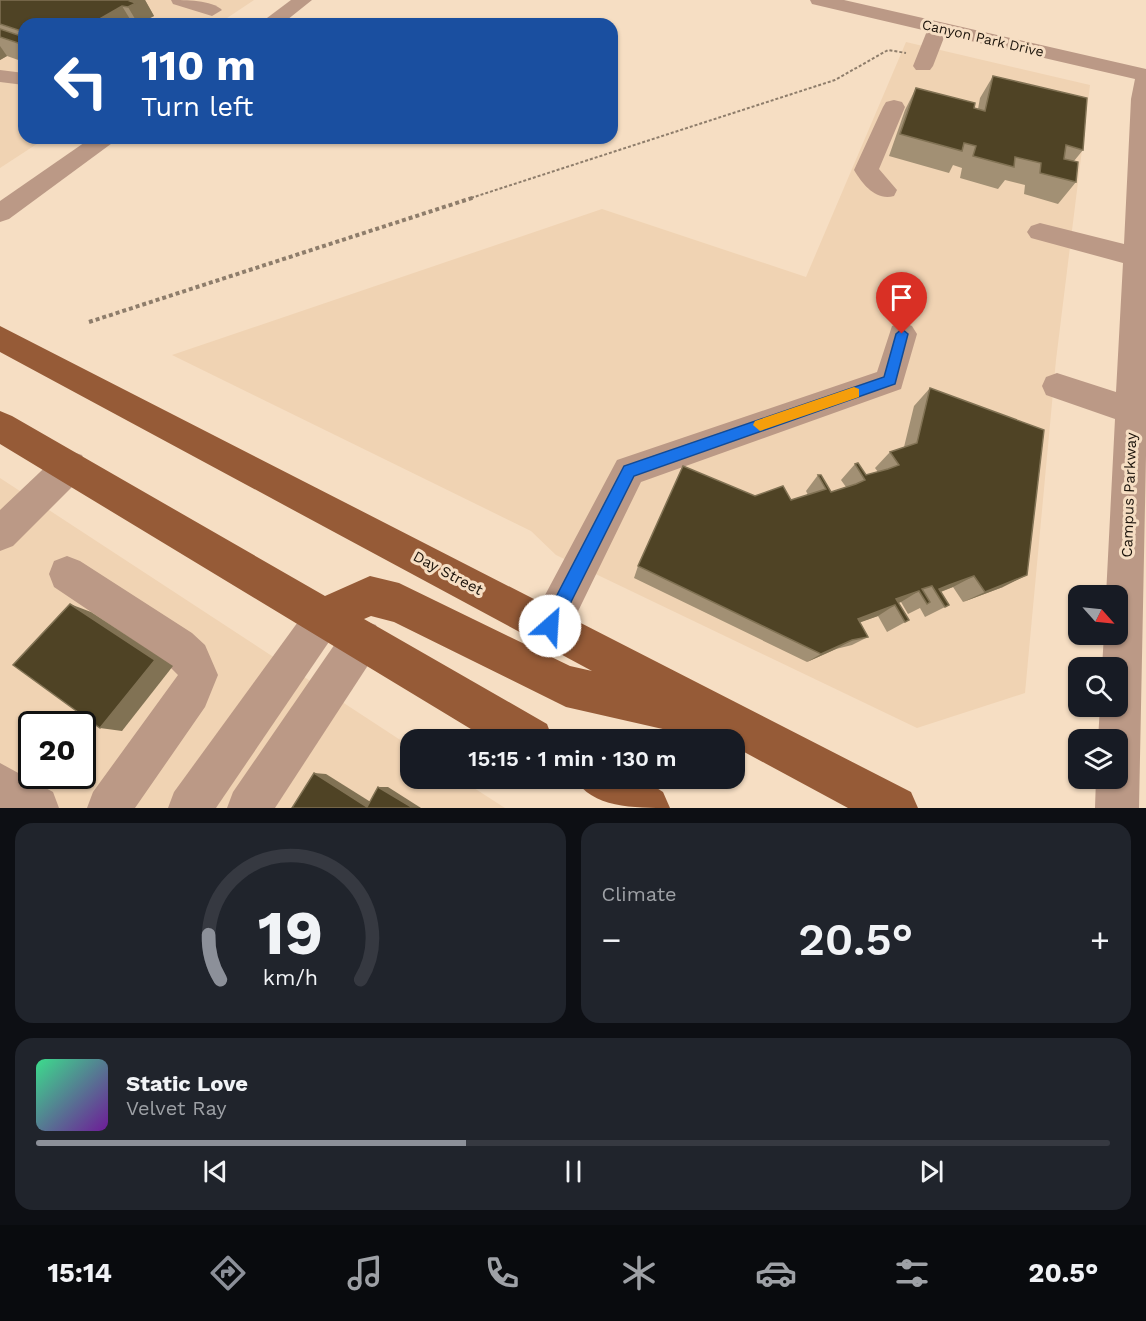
<!DOCTYPE html>
<html lang="en">
<head>
<meta charset="utf-8">
<style>
  :root { --surface:#171b24; --page:#20242c; --text:#f1f3f6; --muted:#9ea1a6; --line:#363941; --accent:#8c9099 }
  body { margin:0; font-family:"Work Sans",sans-serif; background:var(--page); color:var(--text); height:100vh; display:flex; flex-direction:column; font-size:22px; white-space:nowrap }
  * { box-sizing:border-box; margin:0 }
  p { font-size:20px; color:var(--muted) }
  .icon { flex:none; width:33px; height:33px; fill:none; stroke:currentColor; stroke-width:2; stroke-linecap:round; stroke-linejoin:round }
  .map { position:relative; height:808px; overflow:hidden }
  .sheet { display:flex; flex-direction:column; gap:15px; padding:15px; background:#0d0f14; flex:1 }
  .sheet>* { flex:none }
  .guide { position:absolute; left:18px; top:18px; width:600px; height:126px; border-radius:18px; box-shadow:0 2px 4px #0004; background:#1a4fa0; color:#fff; overflow:hidden }
  .needle { width:39px; rotate:117deg }
  .tools { position:absolute; left:1068px; top:585px; display:grid; gap:12px }
  .tools a { display:grid; place-items:center; width:60px; height:60px; border-radius:12px; background:var(--surface); box-shadow:0 2px 4px #0004; font-size:30px }
  .speed { position:absolute; left:18px; top:711px; display:flex; gap:12px; font-size:30px; font-weight:700; text-align:center }
  .speed>* { display:grid; place-content:center; width:78px; height:78px; border-radius:50%; background:var(--surface); box-shadow:0 2px 4px #0004; line-height:1 }
  .speed .limit { border:3px solid #111; border-radius:9px; background:#fff; color:#111 }
  .pin { position:absolute; display:grid; place-items:center; width:51px; height:51px; color:#fff; margin:-62px -26px; border-radius:50% 50% 50% 0; rotate:-45deg; box-shadow:0 0 6px #0007 }
  .pin .icon { rotate:45deg }
  .me { position:absolute; width:66px; margin:-33px; rotate:26deg; stroke-linejoin:round; filter:drop-shadow(0 0 4px #0008) }
  .turn { display:flex; align-items:center; gap:21px; height:126px; padding:0 24px; font-size:27px }
  .turn .icon { width:78px; height:78px; stroke-width:2.5 }
  .turn b { display:block; font-size:42px; line-height:51px }
  .big { font-size:45px; font-weight:600; line-height:1.1 }
  .sheet .tile { flex:1; display:flex; flex-direction:column; justify-content:center; gap:9px; min-width:0; padding:0 21px; border-radius:18px; background:var(--page) }
  .sheet .dial { align-items:center; gap:0 }
  .dial svg { height:156px; overflow:visible; fill:none; stroke:var(--line); stroke-width:7; stroke-linecap:round; text-anchor:middle }
  .dial text { fill:var(--text); stroke:none }
  .song { display:flex; align-items:center; gap:18px }
  .cover { width:72px; height:72px; border-radius:9px; background:linear-gradient(135deg,hsl(150 70% 55%),hsl(280 70% 35%)) }
  .played { height:6px; border-radius:3px; background:linear-gradient(90deg,var(--accent) 40%,var(--line) 40%) }
  .keys { display:flex; justify-content:space-around; direction:ltr }
  .heat { display:flex; justify-content:space-between; align-items:center; font-size:33px; direction:ltr }
  .sheet .tiles { flex:1; display:grid; gap:15px; grid-template-columns:1fr 1fr }
  .tile:last-child { grid-column:span 2 }
  .trip { position:absolute; left:400px; top:729px; width:345px; height:60px; border-radius:18px; background:var(--surface); box-shadow:0 2px 4px #0004; font-weight:600; line-height:60px; text-align:center }
  .menu { display:flex; height:96px; justify-content:space-around; align-items:center; background:#090b0e; color:var(--muted) }
  .menu .icon { width:42px; height:42px }
  .menu .current { color:var(--accent) }
  .menu b { font-size:27px; color:var(--text) }
  .map>svg:first-child { display:block }
  .built { fill:#f0d3b3; fill-rule:evenodd }
  .lines { fill:none; stroke-linecap:round; stroke-linejoin:round }
  .path-far1 { stroke:#8e7d6b; stroke-width:2; stroke-dasharray:3 2; stroke-linecap:butt }
  .path { stroke:#8e7d6b; stroke-width:4; stroke-dasharray:4 3; stroke-linecap:butt }
  .minor { fill:#bb9986; fill-rule:evenodd }
  .major { fill:#965b37; fill-rule:evenodd }
  .wall { fill:#a29074 }
  .shaded-wall { fill:#817254 }
  .building { fill:#4f4325; stroke:#817254; stroke-width:1.5 }
  .route { fill:#1a73e8; stroke:#114b97; stroke-width:1.5 }
  .slow { fill:#f59e0b }
  .labels { text-anchor:middle; stroke-width:6; stroke-linejoin:round; paint-order:stroke }
  .far-street-label { font-size:14px; fill:#1b130a; stroke:#f6dec3 }
  .street-label { font-size:15px; fill:#1b130a; stroke:#f6dec3 }
</style>
</head>
<body>
<div class="map">
<svg width="1146" height="808" viewBox="0 0 1146 808">
  <rect width="100%" height="100%" fill="#f6dec3"/>
  <!-- built -->
  <g class="built">
    <polygon points="0,0 254,0 218,24 24,24 24,138 46,138 0,168"/>
    <polygon points="906,42 1090,85 1056,360 1025,693 917,728 556,555 531,531 172,355 602,209 806,277"/>
    <path d="M0 478 411 747V778L460 779 505 808H0ZM32 724H82V776H32Z"/>
  </g>
  <g class="lines">
    <!-- path-far1 -->
    <polyline class="path-far1" points="471,198 835,80 888,50 906,53"/>
    <!-- path -->
    <polyline class="path" points="89,322 475,197"/>
    <!-- minor -->
    <g class="minor">
      <path d="M171 0C185 0 212 0 222 10L212 16 173 4Z"/>
      <polygon points="291,0 312,0 282,24 259,24"/>
      <polygon points="810,0 844,0 1146,69 1146,455 1139,808 1095,808 1096,778 1118,778 1118,740 1098,740 1100,706 1118,706 1118,668 1102,668 1104,634 1118,634 1118,596 1106,596 1115,419 1046,395 1042,386 1046,377 1057,373 1116,392 1123,263 1031,238 1027,232 1031,226 1040,223 1124,244 1131,99 1135,79 945,35 933,66 930,70 916,70 913,66 927,31 812,4"/>
      <polygon points="0,70 24,73 24,85 0,82"/>
      <path d="M894 100 902 102 905 107 879 169 897 190 894 196C876 201 863 185 854 170L883 107 886 102Z"/>
      <polygon points="91,138 119,138 9,219 0,222 0,201"/>
      <polygon points="902,322 912,326 917,334 901,389 641,482 564,640 550,645 536,640 531,626 536,612 617,460 877,372 892,326"/>
      <polygon points="70,451 82,455 87,466 82,477 13,546 0,551 0,510 58,455"/>
      <polygon points="67,556 80,561 192,633 205,645 218,675 205,707 135,808 87,808 93,792 178,675 164,661 54,587 49,574 54,561"/>
      <polygon points="324,598 337,604 343,617 337,630 216,808 168,808 174,792 311,604"/>
      <polygon points="362,620 376,625 381,639 376,653 275,808 227,808 233,792 348,625"/>
      <polygon points="0,763 53,792 59,808 0,808"/>
    </g>
    <!-- major -->
    <g class="major">
      <polygon points="0,326 911,792 918,808 848,808 735,747 735,740 721,740 702,729 689,735 566,707 394,622 371,616 364,619 547,724 553,740 489,740 0,444 0,411 12,416 325,596 370,576 399,583 570,666 592,671 0,352"/>
      <path d="M575 778H641L663 792 670 808C634 808 591 808 575 778Z"/>
    </g>
  </g>
  <!-- wall -->
  <g class="wall">
    <polygon points="0,0 145,0 154,16 146,20 148,24 24,24 24,62 7,56 0,60"/>
    <polygon points="993,76 1083,150 1074,161 1076,182 1058,204 1024,194 1025,185 1005,180 998,189 960,178 962,168 953,165 949,173 889,156 905,110 916,88 978,109 980,98"/>
    <polygon points="930,388 1003,587 963,602 953,587 941,592 949,605 925,617 920,608 908,614 901,602 898,603 909,620 887,632 878,616 860,622 868,637 852,645 836,649 807,662 634,578 638,566 755,496 791,500 808,495 806,491 818,475 831,492 846,487 841,480 855,464 866,475 878,472 875,468 890,452 904,447 914,406"/>
  </g>
  <!-- shaded-wall -->
  <g class="shaded-wall">
    <polygon points="132,0 145,0 154,16 146,20 148,24 138,24 128,7 130,1"/>
    <polygon points="122,6 133,24 91,24"/>
    <polygon points="0,46 7,56 0,60"/>
    <polygon points="1027,575 1003,587 963,602 985,592"/>
    <polygon points="974,576 953,587 937,593 939,589"/>
    <polygon points="919,591 901,602 879,610 896,599"/>
    <polygon points="70,604 91,612 173,666 122,731 100,728"/>
    <polygon points="895,605 878,616 842,629 858,619"/>
    <polygon points="852,640 836,649 807,662 821,654"/>
    <polygon points="314,773 326,774 377,806 367,807"/>
    <polygon points="378,787 388,787 421,808 413,808"/>
  </g>
  <!-- building -->
  <g class="building">
    <polygon points="0,0 132,0 130,1 136,3 128,7 122,6 91,24 24,24 24,32 0,24"/>
    <polygon points="0,29 24,37 24,45 0,37"/>
    <polygon points="993,76 1087,98 1083,150 1066,145 1064,159 1078,162 1076,182 1040,173 1041,163 1015,157 1014,167 973,156 976,146 964,143 962,151 900,134 916,88 975,103 974,108 985,111"/>
    <polygon points="930,388 1044,430 1027,575 985,592 974,576 949,585 939,589 949,605 945,607 932,586 922,589 930,602 927,604 919,591 896,599 909,620 905,622 895,605 858,619 868,637 852,640 821,654 638,566 683,466 755,496 783,486 791,500 826,489 818,475 821,475 831,492 856,484 865,480 855,464 858,463 866,475 888,469 899,465 890,452 917,443"/>
    <polygon points="70,604 155,660 100,728 13,665"/>
    <polygon points="314,773 367,807 378,787 413,808 292,808"/>
  </g>
  <!-- route -->
  <polygon class="route" points="902,329 908,334 895,384 634,476 556,632 550,634 544,632 541,626 544,620 624,466 884,377 896,334"/>
  <!-- slow -->
  <polygon class="slow" points="854,387 859,389 859,397 760,431 753,425 755,421"/>
  <g class="labels">
    <!-- far-street labels -->
    <g class="far-street-label">
      <text transform="translate(983 38) rotate(13)" y="5">Canyon Park Drive</text>
    </g>
    <!-- street labels -->
    <g class="street-label">
      <text transform="translate(1129 495) rotate(-88)" y="5">Campus Parkway</text>
      <text transform="translate(448 573) rotate(28)" y="5">Day Street</text>
    </g>
  </g>
</svg>
<div class="tools">
<a><svg class="needle" viewBox="-14 -14 28 28"><path d="M0-13l5 13h-10z" fill="#e53935"/><path d="M0 13l5-13h-10z" fill="#9ea1a6"/></svg></a>
<a><svg class="icon" aria-label="search" viewBox="0 0 24 24"><circle cx="10" cy="10" r="6"/><path d="M15 15l6 6"/></svg></a>
<a><svg class="icon" aria-label="layers" viewBox="0 0 24 24"><path d="M12 4l9 5-9 5-9-5zM3 14l9 5 9-5"/></svg></a>
</div>
<div class="speed"><div class="limit">20</div></div>
<div class="pin" style="left:902px;top:334px;background:#d93025"><svg class="icon" aria-label="arrive" viewBox="0 0 24 24"><path d="M6 21V4h12l-3 4 3 4H6"/></svg></div>
<svg class="me" style="left:550px;top:626px" viewBox="-20 -20 40 40"><circle r="19" fill="#fff"/><path d="M0-13L10 11 0 6-10 11z" fill="#1a73e8"/></svg>
<div class="trip">15:15 · 1 min · 130 m</div>
<div class="guide">
<div class="turn"><svg class="icon" aria-label="left" viewBox="0 0 24 24"><path d="M17 20v-9H6M10 6l-5 5 5 5"/></svg><div><b>110 m</b>Turn left</div></div>
</div>
</div>
<section class="sheet">
<div class="tiles">
<div class="tile dial"><svg viewBox="0 0 100 80">
<path d="M14 69A42 42 0 1 1 86 69"/>
<path d="M14 69A42 42 0 0 1 8 46" stroke="#8c9099"/>
<text x="50" y="56" font-size="32" font-weight="700">19</text>
<text x="50" y="72" font-size="11">km/h</text>
</svg></div>
<div class="tile"><p>Climate</p>
<div class="heat"><a>−</a><b class="big">20.5°</b><a>+</a></div>
</div>
<div class="tile">
<div class="song"><i class="cover"></i><div><b>Static Love</b><p>Velvet Ray</p></div></div>
<div class="played"></div>
<div class="keys"><svg class="icon" aria-label="previous" viewBox="0 0 24 24"><path d="M18 5L8 12l10 7zM5 5v14"/></svg><svg class="icon" aria-label="pause" viewBox="0 0 24 24"><path d="M8 5v14M16 5v14"/></svg><svg class="icon" aria-label="next" viewBox="0 0 24 24"><path d="M6 5l10 7-10 7zM19 5v14"/></svg></div>
</div>
</div>
</section>
<nav class="menu">
<b>15:14</b>
<svg class="icon current" aria-label="directions" viewBox="0 0 24 24"><path d="M12 3l9 9-9 9-9-9zM9 14v-3h6M13 9l2 2-2 2"/></svg>
<svg class="icon" aria-label="music" viewBox="0 0 24 24"><path d="M9 18V5l10-2v13"/><circle cx="6" cy="18" r="3"/><circle cx="16" cy="16" r="3"/></svg>
<svg class="icon" aria-label="phone" viewBox="0 0 24 24"><path d="M5 4h4l2 5-3 2q2 4 5 5l2-3 5 2v4C11 20 4 13 5 4z"/></svg>
<svg class="icon" aria-label="climate" viewBox="0 0 24 24"><path d="M12 3v18M4 7l16 10M4 17L20 7"/></svg>
<svg class="icon" aria-label="car" viewBox="0 0 24 24"><path d="M5 17H2v-5l4-1 3-4h7l3 4 3 1v5h-3M9 17h6M6 11h13"/><circle cx="7" cy="17" r="2"/><circle cx="17" cy="17" r="2"/></svg>
<svg class="icon" aria-label="filters" viewBox="0 0 24 24"><path d="M4 7h16M4 17h16"/><circle cx="9" cy="7" r="2"/><circle cx="15" cy="17" r="2"/></svg>
<b>20.5°</b>
</nav>
</body>
</html>
